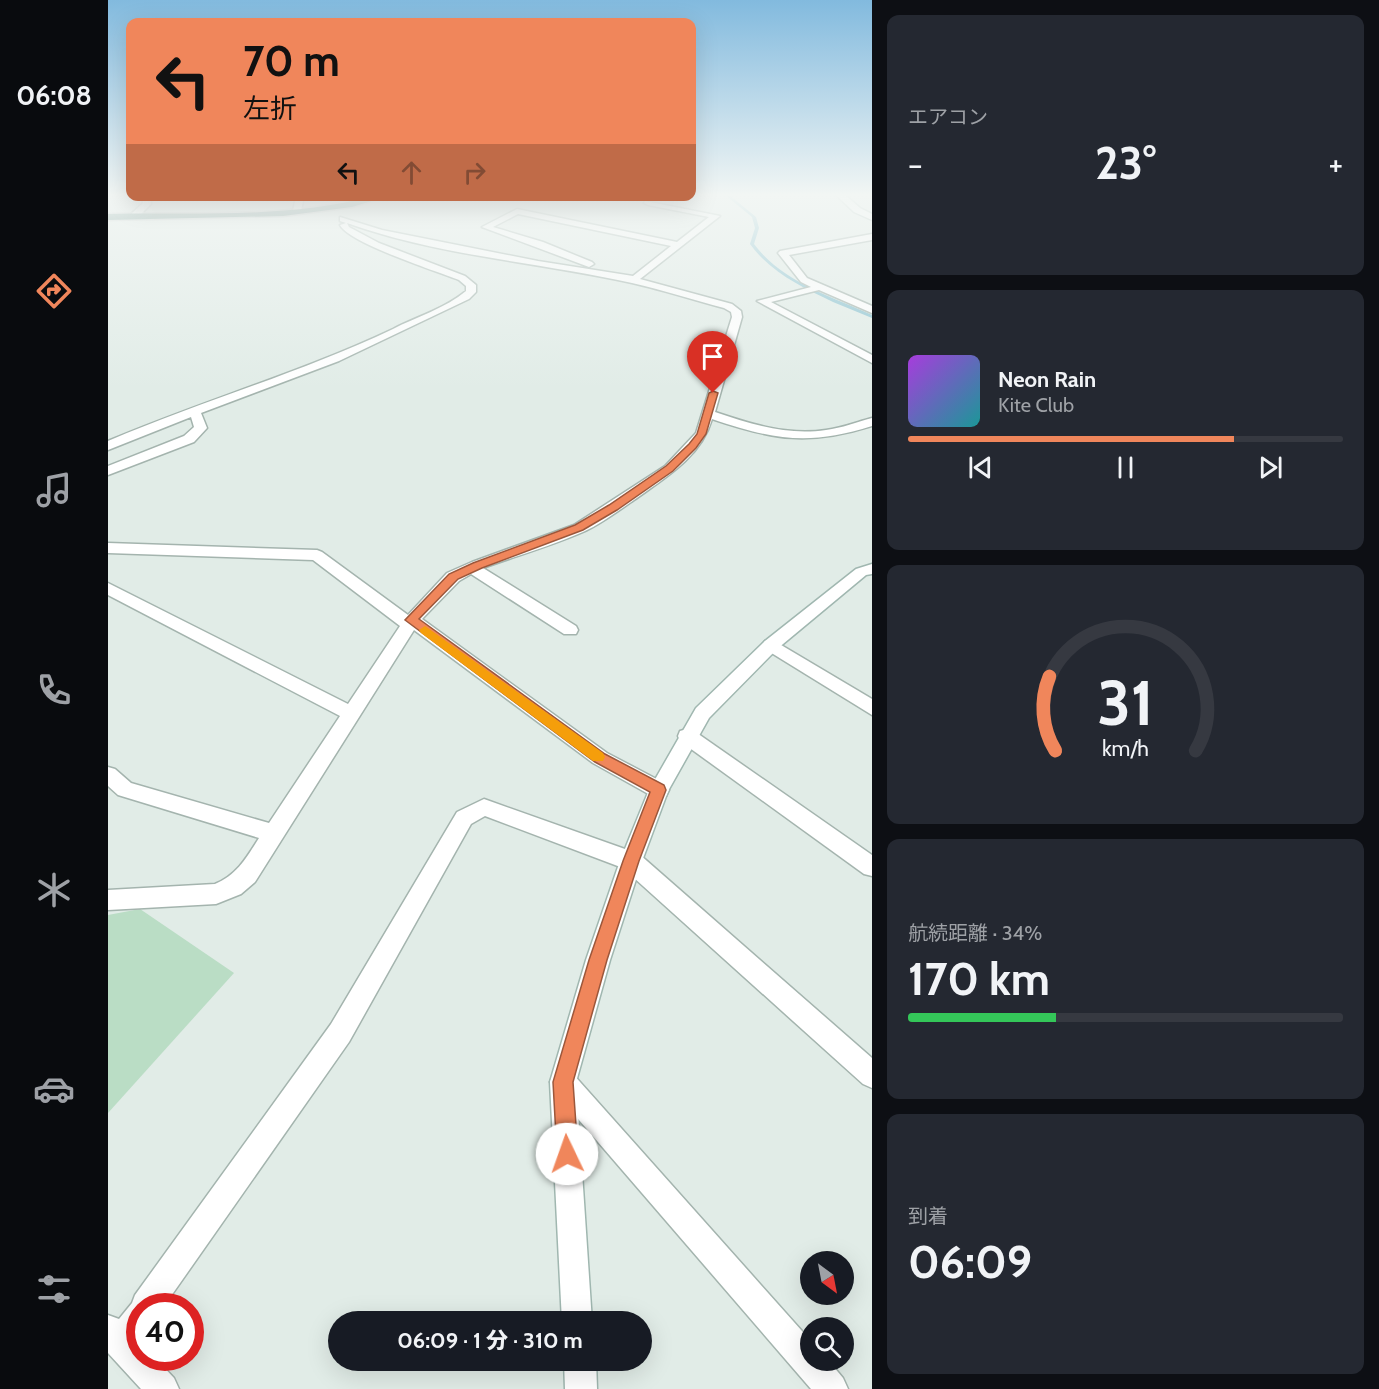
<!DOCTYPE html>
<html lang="ja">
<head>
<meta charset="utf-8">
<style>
  :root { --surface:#171b24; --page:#242831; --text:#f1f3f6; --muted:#9ea1a6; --line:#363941; --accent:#f0865b }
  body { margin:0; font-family:Cabin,"Noto Sans JP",sans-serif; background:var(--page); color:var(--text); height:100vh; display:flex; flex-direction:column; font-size:22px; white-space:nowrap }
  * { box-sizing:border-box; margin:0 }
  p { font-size:20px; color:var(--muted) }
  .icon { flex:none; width:33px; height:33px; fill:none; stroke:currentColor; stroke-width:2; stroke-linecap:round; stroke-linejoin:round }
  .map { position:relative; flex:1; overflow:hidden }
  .side { display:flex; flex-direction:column; gap:15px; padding:15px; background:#0d0f14; width:507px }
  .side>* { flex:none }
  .banner { position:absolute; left:18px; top:18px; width:570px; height:183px; border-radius:12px; box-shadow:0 6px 24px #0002; background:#f0865b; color:#111; overflow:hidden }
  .needle { width:39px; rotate:148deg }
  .buttons { position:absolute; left:692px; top:1251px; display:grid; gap:12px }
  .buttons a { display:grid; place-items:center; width:54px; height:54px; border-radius:50%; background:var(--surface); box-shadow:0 6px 24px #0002; font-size:30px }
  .speed { position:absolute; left:18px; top:1293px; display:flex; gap:12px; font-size:30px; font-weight:700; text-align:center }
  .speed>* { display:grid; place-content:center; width:78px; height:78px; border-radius:50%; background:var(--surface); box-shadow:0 6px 24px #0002; line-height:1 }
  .speed .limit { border:9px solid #d22; background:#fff; color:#111 }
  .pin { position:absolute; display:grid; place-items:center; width:51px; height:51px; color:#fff; margin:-62px -26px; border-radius:50% 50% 50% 0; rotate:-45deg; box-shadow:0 0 6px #0007 }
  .pin .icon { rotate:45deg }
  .me { position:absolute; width:66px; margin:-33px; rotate:357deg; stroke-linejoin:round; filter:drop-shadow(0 0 4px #0008) }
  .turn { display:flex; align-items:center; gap:21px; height:126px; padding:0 18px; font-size:27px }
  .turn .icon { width:78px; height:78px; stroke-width:2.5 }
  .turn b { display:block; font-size:42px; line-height:51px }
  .lanes { display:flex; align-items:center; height:57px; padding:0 18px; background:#0003; justify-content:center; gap:30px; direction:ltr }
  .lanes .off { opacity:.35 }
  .big { font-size:45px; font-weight:800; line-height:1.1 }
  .side .card { flex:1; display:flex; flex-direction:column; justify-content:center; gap:9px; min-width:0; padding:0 21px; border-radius:12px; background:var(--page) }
  .side .dial { align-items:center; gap:0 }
  .dial svg { height:156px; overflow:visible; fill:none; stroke:var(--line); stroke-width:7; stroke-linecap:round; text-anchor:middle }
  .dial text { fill:var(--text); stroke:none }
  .song { display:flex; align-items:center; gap:18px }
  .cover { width:72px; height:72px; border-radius:9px; background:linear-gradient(135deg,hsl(280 70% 55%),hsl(180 70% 35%)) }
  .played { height:6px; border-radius:3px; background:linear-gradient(90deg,var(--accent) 75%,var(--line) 75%) }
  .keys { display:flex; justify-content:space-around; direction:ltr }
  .heat { display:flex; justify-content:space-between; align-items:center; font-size:33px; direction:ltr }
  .charge { height:9px; border-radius:4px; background:linear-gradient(90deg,#34c759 34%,var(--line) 0) }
  .trip { position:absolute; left:220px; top:1311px; width:324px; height:60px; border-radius:30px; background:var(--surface); box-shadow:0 6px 24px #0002; font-weight:800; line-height:60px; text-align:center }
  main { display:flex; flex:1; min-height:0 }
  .tab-bar { display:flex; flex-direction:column; width:108px; justify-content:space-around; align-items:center; background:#090b0e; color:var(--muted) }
  .tab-bar .icon { width:42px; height:42px }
  .tab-bar .active { color:var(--accent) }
  .tab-bar b { font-size:27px; color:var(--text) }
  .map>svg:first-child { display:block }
  .green { fill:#baddc5 }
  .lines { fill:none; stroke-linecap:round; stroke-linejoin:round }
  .stream { fill:#8ac2d0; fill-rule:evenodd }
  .street-casing { stroke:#a4b4ae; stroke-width:3 }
  .secondary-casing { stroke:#a0b7b0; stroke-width:3 }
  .highway-casing { stroke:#c1c8c7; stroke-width:3 }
  .street { fill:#fff; fill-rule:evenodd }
  .secondary { fill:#fff; fill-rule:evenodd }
  .highway { fill:#2e685e; fill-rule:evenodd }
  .route { fill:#f0865b; stroke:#9c573b; stroke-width:1.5 }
  .slow { fill:#f59e0b }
</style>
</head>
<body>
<main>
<nav class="tab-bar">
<b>06:08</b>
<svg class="icon active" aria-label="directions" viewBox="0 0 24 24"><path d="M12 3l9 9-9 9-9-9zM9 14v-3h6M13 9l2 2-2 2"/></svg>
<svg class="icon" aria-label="music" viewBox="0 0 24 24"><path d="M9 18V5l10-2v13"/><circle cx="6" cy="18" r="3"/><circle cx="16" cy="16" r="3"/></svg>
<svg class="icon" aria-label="phone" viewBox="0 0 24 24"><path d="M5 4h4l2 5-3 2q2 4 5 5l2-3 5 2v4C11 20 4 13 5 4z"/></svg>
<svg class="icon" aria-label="climate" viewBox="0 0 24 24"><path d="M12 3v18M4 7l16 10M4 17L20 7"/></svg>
<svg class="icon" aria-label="car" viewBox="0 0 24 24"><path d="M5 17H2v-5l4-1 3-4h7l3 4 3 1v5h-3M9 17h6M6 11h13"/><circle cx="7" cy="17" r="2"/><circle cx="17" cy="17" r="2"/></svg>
<svg class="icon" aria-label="filters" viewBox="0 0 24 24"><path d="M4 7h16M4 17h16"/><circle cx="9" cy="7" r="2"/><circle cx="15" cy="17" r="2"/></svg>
</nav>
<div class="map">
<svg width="764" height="1389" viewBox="0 0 764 1389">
  <rect width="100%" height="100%" fill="#e1ece7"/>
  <!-- green -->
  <polygon class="green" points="32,909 126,973 0,1113 0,915"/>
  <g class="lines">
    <!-- stream -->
    <path class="stream" d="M616 194H620L648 217 651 228 646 244C674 282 723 296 764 315V318C751 313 738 307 725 302 694 287 663 273 642 244L647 228 644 217Z"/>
    <defs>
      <g id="street">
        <polygon points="34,196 42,196 43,204 30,217 24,217 24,213 35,203"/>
        <polygon points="188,196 196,196 193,211 189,213 185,211"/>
        <path d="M537 201 612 216 532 279 624 304 633 311 634 317 607 412C643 424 679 436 718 430 734 428 749 422 764 418V426C701 446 666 440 604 419 593 457 557 478 526 500 510 511 493 524 475 532 443 546 408 556 375 568L468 626 470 630 468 634H456L363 574 351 581 314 619 499 753 558 784 561 790 558 796 551 798 544 796 485 763 306 630 147 882 133 894 108 904 0 910V890L107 884C129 875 139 857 151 838L10 795 0 786V767L7 769 23 783 161 823 232 716 0 595V583L240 704 292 626 205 560 0 553V543L209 550 214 552 300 615 339 573 364 562 466 525 557 466 588 433 624 317 623 312 616 308C586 300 555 290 524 283 430 262 331 256 239 223L241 227 271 243 357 276 368 285V292L361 299 231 361 93 413 99 428 86 442 0 475V466L76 436 86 427 83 417 0 450V441C94 401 192 373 285 329 308 317 338 308 358 291V286L351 280C328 271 241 243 232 225L238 223 232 221V217L274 230 430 261 525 276 563 246 410 214 385 227 435 242 484 262 486 264 481 267 374 227 409 209 569 242 601 217 540 205 536 203Z"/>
        <polygon points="764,234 764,240 681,255 699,278 764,306 764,313 711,290 663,302 764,355 764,363 649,301 703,287 693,282 670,253 672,251"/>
        <polygon points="663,639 764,699 764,715 657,649 654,645 657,641"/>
        <polygon points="579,729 586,731 764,855 764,876 756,874 572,741 570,736 572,731"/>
        <polygon points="376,799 531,854 764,1058 764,1088 755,1084 515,868 377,816 363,824 241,1042 56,1306 32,1306 32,1358 47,1358 66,1378 71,1389 33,1389 0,1353 0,1315 11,1319 24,1303 27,1295 223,1024 349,812"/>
        <polygon points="455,1069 464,1073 702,1340 702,1360 720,1360 735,1378 740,1389 703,1389 446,1091 442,1082 446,1073"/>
      </g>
      <g id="secondary">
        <polygon points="727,194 736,194 752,208 764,214 764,220 746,212"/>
        <polygon points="764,564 764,574 758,575 669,649 601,718 560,791 534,861 502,960 468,1082 484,1322 454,1322 442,1082 478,960 512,861 541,790 588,708 657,641 748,569"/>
        <polygon points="456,1360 488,1360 489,1389 457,1389"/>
      </g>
      <path id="highway" d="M265 196H280L244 207 175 216 0 220V214C88 212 179 219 265 196Z"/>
    </defs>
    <!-- street casing -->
    <use href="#street" class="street-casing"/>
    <!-- secondary casing -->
    <use href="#secondary" class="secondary-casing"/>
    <!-- highway casing -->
    <use href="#highway" class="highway-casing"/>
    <!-- street -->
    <use href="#street" class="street"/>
    <!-- secondary -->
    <use href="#secondary" class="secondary"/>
    <!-- highway -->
    <use href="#highway" class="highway"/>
  </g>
  <!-- sky -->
  <linearGradient id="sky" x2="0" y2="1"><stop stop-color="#82bade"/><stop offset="0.5" stop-color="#f2f6f4"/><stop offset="1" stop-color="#f2f6f4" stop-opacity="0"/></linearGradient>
  <rect width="764" height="389" fill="url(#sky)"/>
  <!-- route -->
  <polygon class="route" points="605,391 610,393 598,434 588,448 565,471 509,510 475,530 374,568 350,579 311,619 497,754 556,785 558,790 531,861 499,960 465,1082 470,1154 467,1162 459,1165 452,1162 449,1154 445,1082 481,960 515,861 542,792 487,762 297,620 341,574 365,563 467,525 501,505 558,466 581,444 589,434 601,393"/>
  <!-- slow -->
  <polygon class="slow" points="317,626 495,753 497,757 495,761 485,761 313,633 311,630"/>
</svg>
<div class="buttons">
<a><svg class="needle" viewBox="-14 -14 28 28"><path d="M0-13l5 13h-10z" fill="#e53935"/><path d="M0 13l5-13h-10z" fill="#9ea1a6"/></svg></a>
<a><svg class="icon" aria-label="search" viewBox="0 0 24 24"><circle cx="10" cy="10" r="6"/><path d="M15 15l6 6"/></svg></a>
</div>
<div class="speed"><div class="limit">40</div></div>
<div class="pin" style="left:605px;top:393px;background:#d93025"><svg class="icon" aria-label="arrive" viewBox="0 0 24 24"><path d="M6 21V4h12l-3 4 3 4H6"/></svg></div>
<svg class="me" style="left:459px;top:1154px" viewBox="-20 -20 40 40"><circle r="19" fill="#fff"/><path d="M0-13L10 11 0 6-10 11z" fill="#f0865b"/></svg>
<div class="trip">06:09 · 1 分 · 310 m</div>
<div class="banner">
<div class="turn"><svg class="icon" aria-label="left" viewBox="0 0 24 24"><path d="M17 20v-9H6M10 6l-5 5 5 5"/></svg><div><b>70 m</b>左折</div></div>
<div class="lanes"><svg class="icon" aria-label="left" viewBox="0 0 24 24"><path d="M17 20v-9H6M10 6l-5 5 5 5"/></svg><svg class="icon off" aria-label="ahead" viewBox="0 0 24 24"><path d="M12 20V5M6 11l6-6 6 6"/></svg><svg class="icon off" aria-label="right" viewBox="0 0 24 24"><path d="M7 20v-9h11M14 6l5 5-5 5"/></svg></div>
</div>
</div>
<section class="side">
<div class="card"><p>エアコン</p>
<div class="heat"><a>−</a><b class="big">23°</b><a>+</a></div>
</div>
<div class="card">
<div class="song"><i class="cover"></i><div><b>Neon Rain</b><p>Kite Club</p></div></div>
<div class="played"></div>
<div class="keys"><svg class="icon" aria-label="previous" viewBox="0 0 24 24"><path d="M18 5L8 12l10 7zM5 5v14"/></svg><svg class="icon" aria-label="pause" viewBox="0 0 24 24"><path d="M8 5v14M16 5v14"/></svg><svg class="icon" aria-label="next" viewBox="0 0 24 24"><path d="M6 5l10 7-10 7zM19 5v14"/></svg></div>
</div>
<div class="card dial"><svg viewBox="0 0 100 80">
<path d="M14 69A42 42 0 1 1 86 69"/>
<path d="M14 69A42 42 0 0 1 11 31" stroke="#f0865b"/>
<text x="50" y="56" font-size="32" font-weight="700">31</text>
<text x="50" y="72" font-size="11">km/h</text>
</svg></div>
<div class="card"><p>航続距離 · 34%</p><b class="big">170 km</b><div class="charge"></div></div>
<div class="card"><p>到着</p><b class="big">06:09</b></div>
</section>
</main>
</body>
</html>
